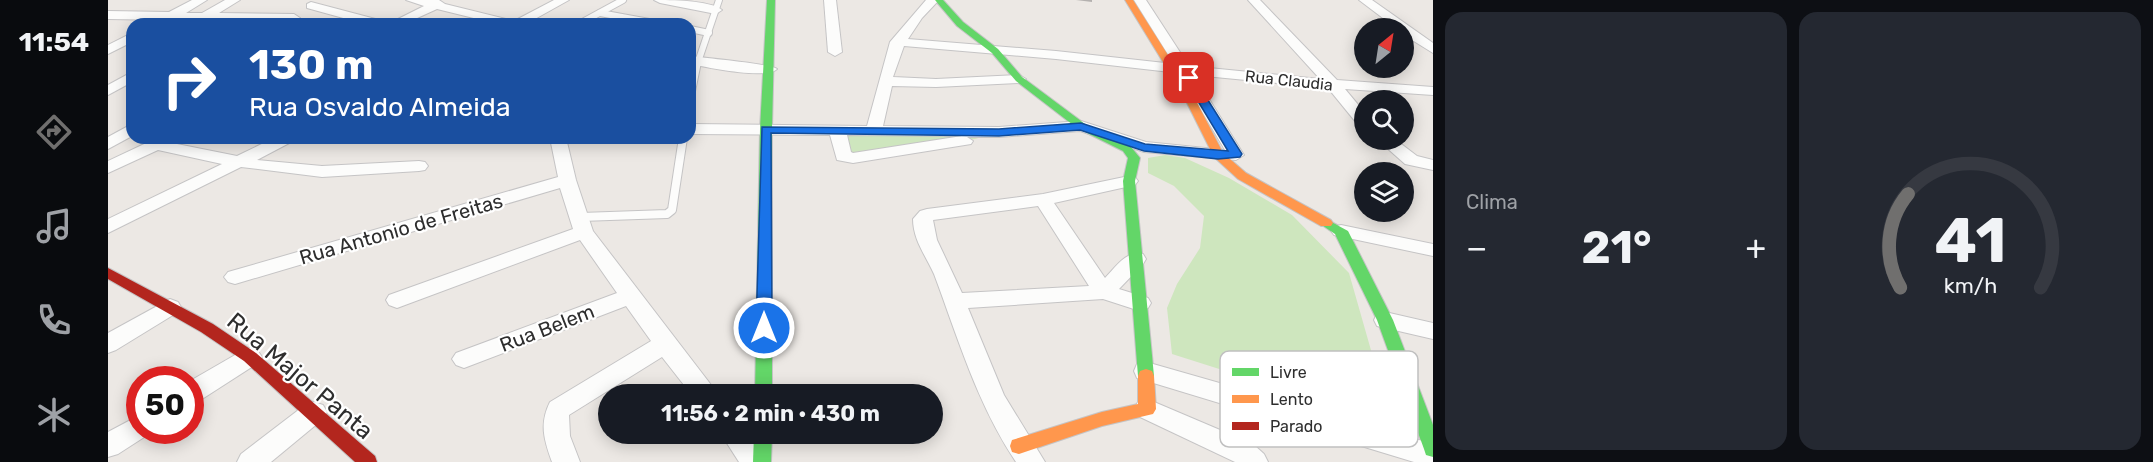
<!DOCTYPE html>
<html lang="pt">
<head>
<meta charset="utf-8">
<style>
  :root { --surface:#171b24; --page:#242831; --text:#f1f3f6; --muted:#9ea1a6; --line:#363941; --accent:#706f6e }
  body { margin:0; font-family:Rubik,sans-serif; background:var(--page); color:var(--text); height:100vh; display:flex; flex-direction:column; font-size:22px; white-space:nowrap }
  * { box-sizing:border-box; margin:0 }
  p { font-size:20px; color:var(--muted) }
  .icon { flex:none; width:33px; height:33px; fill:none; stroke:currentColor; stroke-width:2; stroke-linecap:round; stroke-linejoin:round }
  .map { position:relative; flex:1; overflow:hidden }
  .details { display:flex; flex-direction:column; gap:12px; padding:12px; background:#0d0f14; width:720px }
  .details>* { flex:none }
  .hud { position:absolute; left:18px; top:18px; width:570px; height:126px; border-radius:18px; box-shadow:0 3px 15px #0003; background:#1a4fa0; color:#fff; overflow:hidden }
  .needle { width:39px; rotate:30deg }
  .buttons { position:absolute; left:1246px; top:18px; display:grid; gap:12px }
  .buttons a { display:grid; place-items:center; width:60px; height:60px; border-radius:50%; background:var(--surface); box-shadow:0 3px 15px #0003; font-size:30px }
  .speed { position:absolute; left:18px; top:366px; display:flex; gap:12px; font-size:30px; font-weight:700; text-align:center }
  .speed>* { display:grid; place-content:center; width:78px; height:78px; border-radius:50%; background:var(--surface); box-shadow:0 3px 15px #0003; line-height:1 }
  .speed .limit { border:9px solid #d22; background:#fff; color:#111 }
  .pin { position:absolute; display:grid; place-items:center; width:51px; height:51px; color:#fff; margin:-26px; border-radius:12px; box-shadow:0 3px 9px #0006 }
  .me { position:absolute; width:66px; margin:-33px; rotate:0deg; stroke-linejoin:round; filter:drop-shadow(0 0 4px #0008) }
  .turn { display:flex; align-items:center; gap:21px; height:126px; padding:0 24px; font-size:27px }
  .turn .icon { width:78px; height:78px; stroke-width:2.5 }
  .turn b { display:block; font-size:42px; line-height:51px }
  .big { font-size:45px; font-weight:700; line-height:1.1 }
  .details .widget { flex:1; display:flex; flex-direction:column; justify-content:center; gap:9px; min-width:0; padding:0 21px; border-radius:18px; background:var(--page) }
  .details .dial { align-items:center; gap:0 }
  .dial svg { height:156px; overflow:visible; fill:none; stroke:var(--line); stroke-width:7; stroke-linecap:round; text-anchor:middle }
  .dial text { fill:var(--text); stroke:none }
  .heat { display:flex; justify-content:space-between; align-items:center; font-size:33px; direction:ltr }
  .details .tiles { flex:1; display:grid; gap:12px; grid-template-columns:repeat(2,1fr) }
  .trip { position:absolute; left:490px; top:384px; width:345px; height:60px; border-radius:30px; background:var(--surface); box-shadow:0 3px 15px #0003; font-weight:700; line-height:60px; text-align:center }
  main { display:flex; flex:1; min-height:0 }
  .tab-bar { display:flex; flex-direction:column; width:108px; justify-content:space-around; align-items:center; background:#090b0e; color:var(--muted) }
  .tab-bar .icon { width:42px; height:42px }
  .tab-bar .active { color:var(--accent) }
  .tab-bar b { font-size:27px; color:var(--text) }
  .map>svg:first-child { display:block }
  .green { fill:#cee6be }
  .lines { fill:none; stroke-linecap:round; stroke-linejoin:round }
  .lane-far1-casing { stroke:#c5c4c5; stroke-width:8 }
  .lane-casing { stroke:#c5c4c5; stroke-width:10 }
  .street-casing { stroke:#c5c4c5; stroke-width:2 }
  .fast-casing { stroke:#c5c4c5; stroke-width:2 }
  .slow-casing { stroke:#c5c4c5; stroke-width:2 }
  .jam-casing { stroke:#c5c4c5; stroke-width:2 }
  .lane-far1 { stroke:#fcfcfb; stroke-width:6 }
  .lane { stroke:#fcfcfb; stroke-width:8 }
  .street { fill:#fcfcfb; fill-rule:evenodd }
  .fast { fill:#63d668; fill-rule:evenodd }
  .slow { fill:#ff974d; fill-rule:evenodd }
  .jam { fill:#b3261e; fill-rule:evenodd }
  .wall { fill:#b4b1af }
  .route { fill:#1a73e8; stroke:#114b97; stroke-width:1.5 }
  .labels { text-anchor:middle; stroke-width:4.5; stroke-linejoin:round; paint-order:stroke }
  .far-street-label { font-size:16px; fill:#2e2e2e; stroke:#fff }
  .street-label { font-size:20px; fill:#2e2e2e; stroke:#fff }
  .near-street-label { font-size:24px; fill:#2e2e2e; stroke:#fff }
  .key { fill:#fff; stroke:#c0c0c0; stroke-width:1.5 }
  .key-label { font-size:16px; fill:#2e2e2e }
</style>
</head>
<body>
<main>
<nav class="tab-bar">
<b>11:54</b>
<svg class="icon active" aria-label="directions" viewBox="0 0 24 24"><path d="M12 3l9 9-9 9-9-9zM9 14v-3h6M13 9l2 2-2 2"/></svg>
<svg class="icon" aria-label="music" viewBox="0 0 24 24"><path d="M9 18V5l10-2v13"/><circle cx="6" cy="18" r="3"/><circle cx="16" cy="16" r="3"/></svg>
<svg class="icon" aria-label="phone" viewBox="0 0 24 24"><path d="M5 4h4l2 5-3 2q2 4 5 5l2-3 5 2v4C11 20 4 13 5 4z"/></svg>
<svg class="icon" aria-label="climate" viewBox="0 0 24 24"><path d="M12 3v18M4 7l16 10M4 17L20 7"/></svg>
</nav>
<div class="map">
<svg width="1325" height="462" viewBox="0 0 1325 462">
  <rect width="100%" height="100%" fill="#ece8e4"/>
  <!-- green -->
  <g class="green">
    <polygon points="729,130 891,132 867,139 745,158"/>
    <polygon points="1057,155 1077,158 1121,178 1184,215 1241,273 1284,424 1064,354 1059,308 1069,284 1092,248 1096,216 1066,186 1040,173 1040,158"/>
  </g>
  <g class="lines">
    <defs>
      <g id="lane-far1">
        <polyline points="492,13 552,24"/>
        <polyline points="471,24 515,0"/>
        <polyline points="582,29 601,33"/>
        <polyline points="582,101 590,62 611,0"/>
      </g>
      <polyline id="lane" points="473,217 559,214 564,210 575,138"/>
      <g id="street">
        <polygon points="84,0 99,0 78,13 94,13 117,0 132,0 111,13 186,14 192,18 186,22 0,19 0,11 61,12"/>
        <polygon points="298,0 331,0 337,4 406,21 446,0 461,0 418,24 390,24 329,9 296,24 280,24 316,6"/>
        <path d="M546 0C563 0 601 0 614 10L608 14 552 3Z"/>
        <polygon points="716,0 728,0 734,52 727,56 720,52"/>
        <path d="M818 0H831L814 18 800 39 948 51 1066 64 1026 0H1038L1081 66 1212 79 1140 0H1152L1229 80 1325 87V95L1237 89 1257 113V128L1251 126 1220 88 1086 75 1136 155 1128 160 1036 152 972 131 891 137H859L865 141 863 144 745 163 729 160 722 135 582 134V124L759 126 782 42ZM796 46 948 59 1071 73 1117 150 1038 142 973 121 891 127 775 126 784 86 828 87 911 83 918 79 911 75 828 79 785 77ZM739 135 854 136 745 153 743 152Z"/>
        <polygon points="1251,0 1264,0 1325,43 1325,53 1296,35 1296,28 1288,28"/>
        <polygon points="203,2 275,21 277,24 257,24 199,8 199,4"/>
        <polygon points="24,33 24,42 0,54 0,45"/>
        <path d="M582 56C596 58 664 64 669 69 658 80 598 67 582 64Z"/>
        <polygon points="24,72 24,82 0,95 0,85"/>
        <polygon points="24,124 24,136 0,149 0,137"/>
        <polygon points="49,138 67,138 64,143 129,156 166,138 187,138 185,141 149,160 214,166 311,161 317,162 320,166 317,170 311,171 214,177 133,167 0,233 0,219 114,164 50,150 0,173 0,161"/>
        <path d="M442 138H458L468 180 485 231 610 394H583L554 357 461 415 462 436 472 462H444C436 440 431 424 442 402L543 341 518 306 356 368 348 365 344 359 348 353 509 293 472 240 297 305 289 308 281 305 278 300 281 295 465 229 452 188 127 284 120 282 116 277 120 272 450 177Z"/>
        <polygon points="1270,140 1288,140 1309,156 1325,160 1325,170 1297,164"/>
        <path d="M1021 176 1027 177 1030 181 1027 185 946 203 997 278C1008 267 1018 250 1035 254L1038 259 1035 264 1011 289 1040 298 1043 303 1040 308 1032 311 995 299 860 308 896 395 937 462H908C869 404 850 338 826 274 818 256 805 240 805 219L812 211 819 209 935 194ZM930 206 981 286 854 293 829 240 825 220Z"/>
        <polygon points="1233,225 1325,244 1325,256 1226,235 1223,231 1226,227"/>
        <polygon points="62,299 70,302 73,307 70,312 8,350 0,353 0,333"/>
        <polygon points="1277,312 1325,323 1325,339 1269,326 1266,320 1269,314"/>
        <polygon points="142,348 150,351 154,357 150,363 91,401 82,404 82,381 134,351"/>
        <polygon points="1038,362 1325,444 1325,462 1306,462 1029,378 1026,371 1029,364"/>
        <polygon points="1039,399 1145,444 1156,454 1160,462 1127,462 1030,416 1026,409 1030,402"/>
        <polygon points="206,402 215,405 219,412 215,419 163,462 129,462 133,454 197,405"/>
        <polygon points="32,415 32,430 43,430 41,434 10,454 0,457 0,432"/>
        <polygon points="613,434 641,434 660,462 631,462"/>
      </g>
      <g id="fast">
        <polygon points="659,0 667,0 664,129 664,394 647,394 652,129"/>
        <polygon points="827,0 835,0 855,22 890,49 914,77 977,124 1023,147 1032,158 1027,181 1046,376 1044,381 1038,383 1032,381 1030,376 1015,181 1020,158 1015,151 969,128 908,81 884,53 849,26"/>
        <polygon points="1218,219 1240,231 1285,320 1325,425 1325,457 1318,455 1316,449 1269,320 1227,234 1211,223"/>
        <polygon points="646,434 664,434 663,462 645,462"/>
      </g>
      <g id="slow">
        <polygon points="1017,0 1025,0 1084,93 1115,153 1138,173 1223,220 1225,223 1223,226 1213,226 1130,179 1106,157 1074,93"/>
        <polygon points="1038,369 1044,371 1046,376 1048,409 1045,414 994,426 911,454 904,452 902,446 904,440 994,412 1030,404 1030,376 1032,371"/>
      </g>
      <polygon id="jam" points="0,268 105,324 148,353 267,456 269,462 247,462 136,361 93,332 0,279"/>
    </defs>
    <!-- lane-far1 casing -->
    <use href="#lane-far1" class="lane-far1-casing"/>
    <!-- lane casing -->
    <use href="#lane" class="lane-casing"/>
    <!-- street casing -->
    <use href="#street" class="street-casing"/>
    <!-- fast casing -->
    <use href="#fast" class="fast-casing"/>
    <!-- slow casing -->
    <use href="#slow" class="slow-casing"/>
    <!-- jam casing -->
    <use href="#jam" class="jam-casing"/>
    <!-- lane-far1 -->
    <use href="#lane-far1" class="lane-far1"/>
    <!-- lane -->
    <use href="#lane" class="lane"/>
    <!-- street -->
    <use href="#street" class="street"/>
    <!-- fast -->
    <use href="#fast" class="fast"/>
    <!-- slow -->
    <use href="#slow" class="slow"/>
    <!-- jam -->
    <use href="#jam" class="jam"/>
  </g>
  <!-- wall -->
  <polygon class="wall" points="968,0 984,0 984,2"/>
  <!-- route -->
  <polygon class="route" points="1077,75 1086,78 1134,154 1132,157 1110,159 1036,151 972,130 891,136 663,133 664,328 661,332 650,332 648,328 654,127 891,129 973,123 1037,144 1120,151 1076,78"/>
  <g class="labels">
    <!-- far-street labels -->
    <g class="far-street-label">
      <text transform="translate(1181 80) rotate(6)" y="6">Rua Claudia</text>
    </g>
    <!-- street labels -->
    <g class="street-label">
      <text transform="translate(293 229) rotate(-16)" y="7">Rua Antonio de Freitas</text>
      <text transform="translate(439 328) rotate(-21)" y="7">Rua Belem</text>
    </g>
    <!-- near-street labels -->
    <g class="near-street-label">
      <text transform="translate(192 376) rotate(40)" y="8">Rua Major Panta</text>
    </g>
  </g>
  <!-- legend -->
  <rect x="1112" y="351" width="198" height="96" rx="9" class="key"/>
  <rect x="1124" y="368" width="27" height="8" fill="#63d668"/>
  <rect x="1124" y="395" width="27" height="8" fill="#ff974d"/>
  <rect x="1124" y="422" width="27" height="8" fill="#b3261e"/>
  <g class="key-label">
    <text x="1162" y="378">Livre</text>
    <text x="1162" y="405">Lento</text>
    <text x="1162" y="432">Parado</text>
  </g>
</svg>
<div class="buttons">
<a><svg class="needle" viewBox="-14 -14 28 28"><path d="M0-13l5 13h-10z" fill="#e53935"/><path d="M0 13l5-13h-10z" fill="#9ea1a6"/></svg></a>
<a><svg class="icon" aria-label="search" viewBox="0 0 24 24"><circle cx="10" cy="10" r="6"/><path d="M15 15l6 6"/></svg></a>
<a><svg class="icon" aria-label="layers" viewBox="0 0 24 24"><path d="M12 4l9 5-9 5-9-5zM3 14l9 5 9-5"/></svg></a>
</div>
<div class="speed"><div class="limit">50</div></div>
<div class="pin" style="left:1081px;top:78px;background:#d93025"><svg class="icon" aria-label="arrive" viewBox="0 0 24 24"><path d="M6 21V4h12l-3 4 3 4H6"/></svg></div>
<svg class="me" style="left:656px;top:328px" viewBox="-20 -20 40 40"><circle r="17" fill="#1a73e8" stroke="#fff" stroke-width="3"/><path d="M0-11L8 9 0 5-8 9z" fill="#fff"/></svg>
<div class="trip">11:56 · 2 min · 430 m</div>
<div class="hud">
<div class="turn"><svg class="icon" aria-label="right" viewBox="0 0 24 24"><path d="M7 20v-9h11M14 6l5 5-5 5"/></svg><div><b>130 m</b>Rua Osvaldo Almeida</div></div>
</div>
</div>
<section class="details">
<div class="tiles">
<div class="widget"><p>Clima</p>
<div class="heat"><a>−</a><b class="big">21°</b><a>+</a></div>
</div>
<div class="widget dial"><svg viewBox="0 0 100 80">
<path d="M14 69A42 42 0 1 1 86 69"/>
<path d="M14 69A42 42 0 0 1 18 21" stroke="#706f6e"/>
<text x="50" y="56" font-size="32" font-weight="700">41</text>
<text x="50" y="72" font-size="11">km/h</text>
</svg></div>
</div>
</section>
</main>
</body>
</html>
